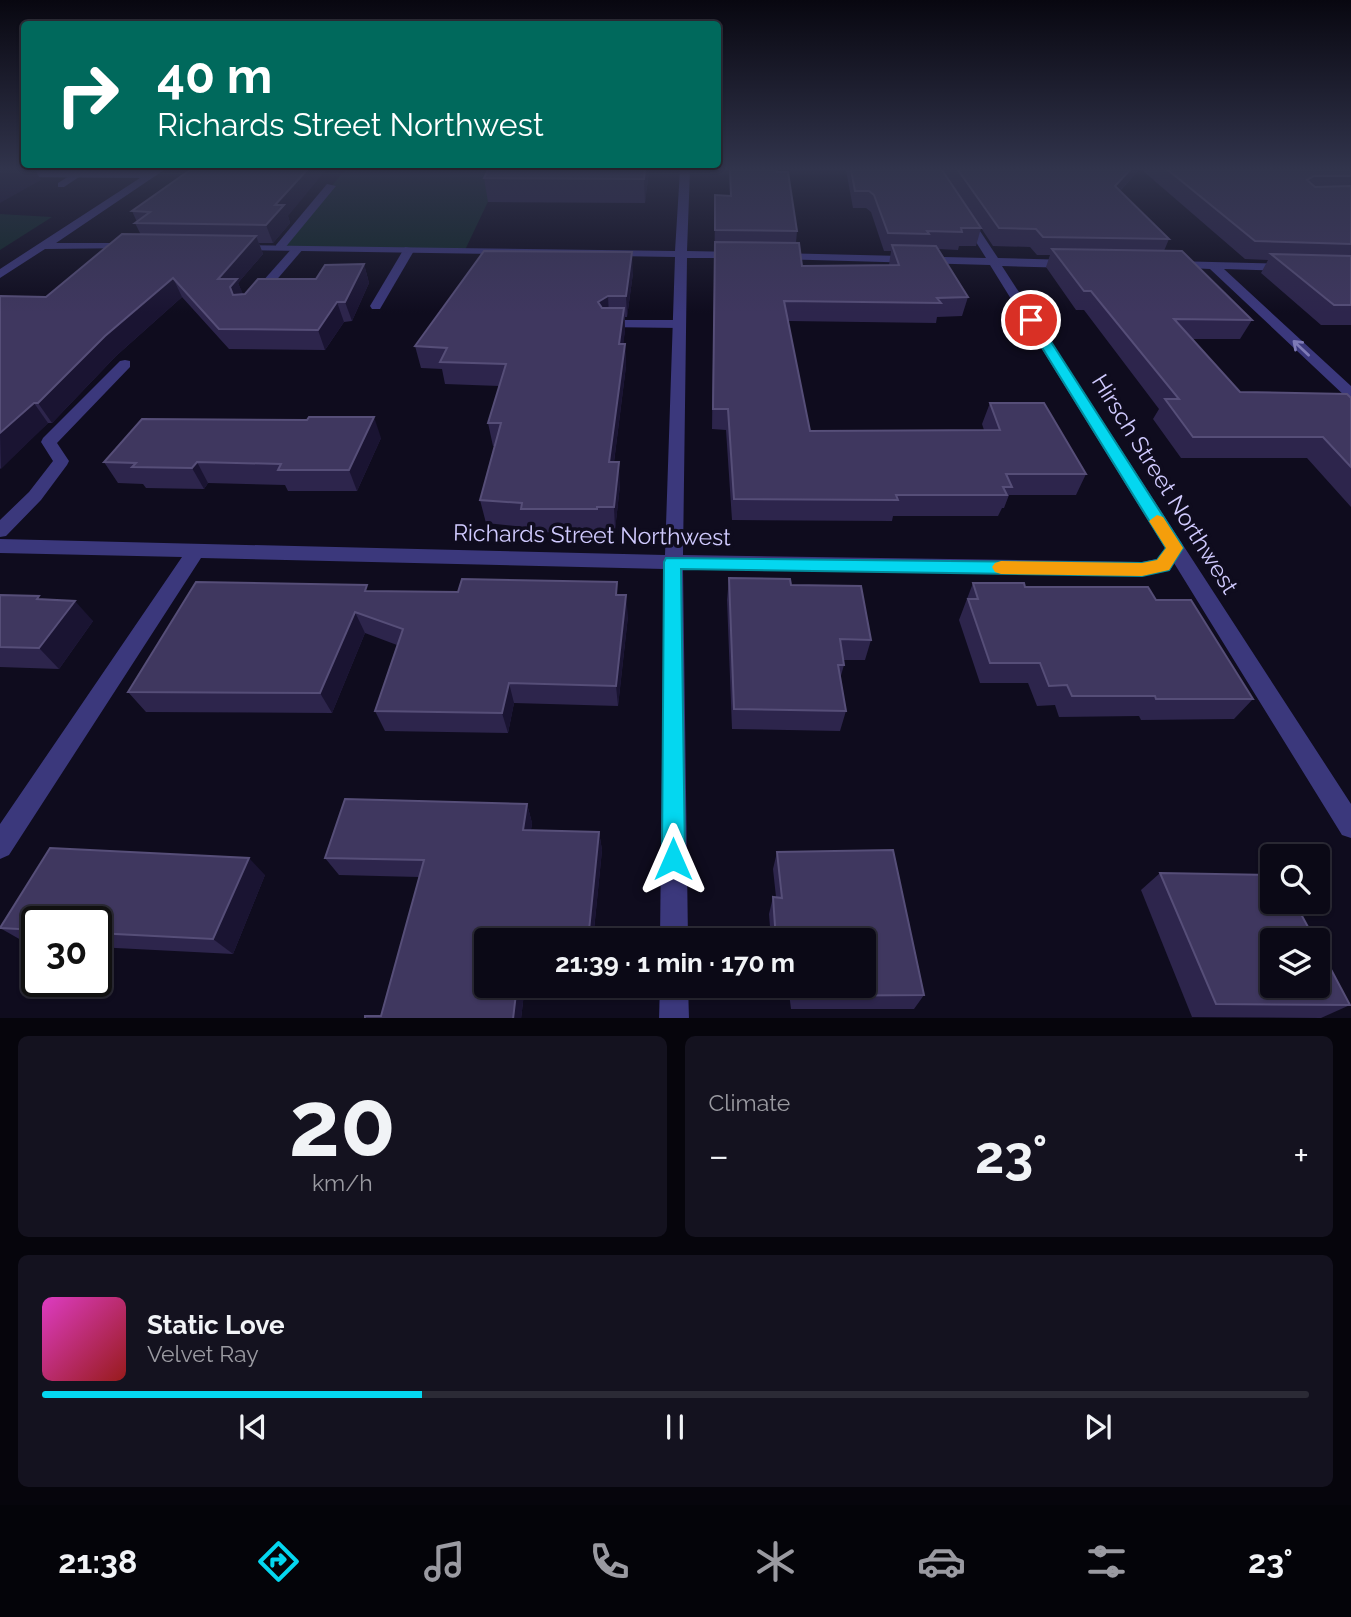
<!DOCTYPE html>
<html lang="en">
<head>
<meta charset="utf-8">
<style>
  :root { --surface:#0b0916; --page:#14121f; --text:#f1f3f6; --muted:#9a9aa1; --line:#2b2a35; --accent:#04d7f0 }
  body { margin:0; font-family:Raleway,sans-serif; background:var(--page); color:var(--text); height:100vh; display:flex; flex-direction:column; font-size:26px; white-space:nowrap }
  * { box-sizing:border-box; margin:0 }
  p { font-size:23px; color:var(--muted) }
  .icon { flex:none; width:38px; height:38px; fill:none; stroke:currentColor; stroke-width:2; stroke-linecap:round; stroke-linejoin:round }
  .map { position:relative; height:1018px; overflow:hidden }
  .drawer { display:flex; flex-direction:column; gap:18px; padding:18px; background:#06050c; flex:1 }
  .drawer>* { flex:none }
  .hud { position:absolute; left:21px; top:21px; width:700px; height:147px; border-radius:7px; box-shadow:0 2px 5px #0004,0 0 0 2px var(--line); background:#00695c; color:#fff; overflow:hidden }
  .fabs { position:absolute; left:1260px; top:844px; display:grid; gap:14px }
  .fabs a { display:grid; place-items:center; width:70px; height:70px; border-radius:7px; background:var(--surface); box-shadow:0 2px 5px #0004,0 0 0 2px var(--line); font-size:35px }
  .speed { position:absolute; left:21px; top:906px; display:flex; gap:14px; font-size:35px; font-weight:700; text-align:center }
  .speed>* { display:grid; place-content:center; width:91px; height:91px; border-radius:50%; background:var(--surface); box-shadow:0 2px 5px #0004,0 0 0 2px var(--line); line-height:1 }
  .speed .limit { border:4px solid #111; border-radius:10px; background:#fff; color:#111 }
  .pin { position:absolute; display:grid; place-items:center; width:60px; height:60px; color:#fff; margin:-30px; border:4px solid #fff; border-radius:50%; box-shadow:0 2px 7px #0007 }
  .me { position:absolute; width:77px; margin:-38px; rotate:0deg; stroke-linejoin:round; filter:drop-shadow(0 0 5px #0008) }
  .turn { display:flex; align-items:center; gap:24px; height:147px; padding:0 21px; font-size:32px }
  .turn .icon { width:91px; height:91px; stroke-width:2.5 }
  .turn b { display:block; font-size:49px; line-height:60px }
  .big { font-size:52px; font-weight:700; line-height:1.1 }
  .drawer .widget { flex:1; display:flex; flex-direction:column; justify-content:center; gap:10px; min-width:0; padding:0 24px; border-radius:10px; background:var(--page) }
  .drawer .dial { align-items:center; gap:0 }
  .dial b { font-size:91px; line-height:1 }
  .song { display:flex; align-items:center; gap:21px }
  .cover { width:84px; height:84px; border-radius:10px; background:linear-gradient(135deg,hsl(310 70% 55%),hsl(0 70% 35%)) }
  .played { height:7px; border-radius:4px; background:linear-gradient(90deg,var(--accent) 30%,var(--line) 30%) }
  .keys { display:flex; justify-content:space-around; direction:ltr }
  .heat { display:flex; justify-content:space-between; align-items:center; font-size:38px; direction:ltr }
  .drawer .tiles { flex:1; display:grid; gap:18px; grid-template-columns:1fr 1fr }
  .widget:last-child { grid-column:span 2 }
  .trip { position:absolute; left:474px; top:928px; width:402px; height:70px; border-radius:7px; background:var(--surface); box-shadow:0 2px 5px #0004,0 0 0 2px var(--line); font-weight:700; line-height:70px; text-align:center }
  .menu { display:flex; height:112px; justify-content:space-around; align-items:center; background:#040409; color:var(--muted) }
  .menu .icon { width:49px; height:49px }
  .menu .selected { color:var(--accent) }
  .menu b { font-size:32px; color:var(--text) }
  .map>svg:first-child { display:block }
  .green { fill:#102827 }
  .lines { fill:none; stroke-linecap:round; stroke-linejoin:round }
  .service { fill:#3b387c; fill-rule:evenodd }
  .minor { fill:#3b387c; fill-rule:evenodd }
  .wall { fill:#2d254c }
  .shaded-wall { fill:#1a1432 }
  .building { fill:#3f375f; stroke:#564e78; stroke-width:2 }
  .oneway { stroke:#7e7ab6 }
  .route { fill:#04d7f0; stroke:#038c9c; stroke-width:2 }
  .slow { fill:#f59e0b }
  .labels { text-anchor:middle; stroke-width:7; stroke-linejoin:round; paint-order:stroke }
  .street-label { font-size:23px; fill:#d0cafe; stroke:#0f0c1e }
</style>
</head>
<body>
<div class="map">
<svg width="1351" height="1019" viewBox="0 0 1351 1019">
  <rect width="100%" height="100%" fill="#0f0c1e"/>
  <!-- green -->
  <g class="green">
    <polygon points="345,170 503,170 465,250 280,247"/>
    <polygon points="0,214 52,217 0,250"/>
  </g>
  <g class="lines">
    <!-- service -->
    <g class="service">
      <polygon points="74,173 82,175 64,187 58,187 58,183"/>
      <polygon points="327,184 336,186 284,249 276,249 276,245"/>
      <polygon points="294,246 304,248 261,298 253,298 253,292"/>
      <polygon points="405,247 415,249 380,309 372,309 370,306"/>
      <polygon points="609,320 679,320 686,324 679,328 604,327 602,324"/>
      <polygon points="125,360 130,361 130,367 57,443 69,461 67,465 41,500 6,536 0,537 0,520 29,492 53,461 41,442 43,438 120,361"/>
    </g>
    <!-- minor -->
    <g class="minor">
      <polygon points="152,170 164,170 56,243 130,243 136,246 134,248 45,249 0,278 0,269 140,178 0,177 0,171"/>
      <polygon points="680,170 690,170 687,251 739,252 745,255 739,258 687,258 683,555 1142,562 1157,559 1165,548 990,265 777,259 771,256 777,253 986,258 961,218 970,216 998,258 1071,260 1077,264 1071,268 1002,266 1351,804 1351,838 1342,835 1174,563 1170,570 1142,576 683,569 688,940 660,940 664,569 201,558 9,855 0,859 0,824 182,557 0,553 0,539 665,555 675,257 238,250 232,247 234,245 675,251"/>
      <polygon points="1173,261 1292,264 1294,267 1288,271 1224,269 1351,386 1351,398 1346,397 1210,269 1169,267 1167,265"/>
      <polygon points="660,985 688,985 689,1019 659,1019"/>
    </g>
  </g>
  <!-- wall -->
  <g class="wall">
    <polygon points="649,170 645,203 488,202 484,178"/>
    <polygon points="730,170 797,231 796,243 802,266 889,265 891,251 884,251 871,212 866,208 853,208 846,170 942,170 981,228 976,246 959,246 958,250 938,249 968,297 962,316 937,317 936,323 788,321 810,431 984,430 982,424 990,403 1086,474 1076,495 1009,495 1004,508 1002,508 998,516 893,516 892,521 732,520 726,430 712,429 715,213 730,196"/>
    <polygon points="943,170 1139,170 1120,191 1169,239 1164,251 1252,320 1240,339 1192,339 1240,392 1351,398 1351,507 1307,458 1181,458 1153,419 1159,409 1084,310 1076,310 1046,267 1050,255 1037,255 1030,247 993,246"/>
    <polygon points="1142,170 1351,170 1351,325 1321,325 1261,273 1268,260 1245,259"/>
    <polygon points="132,211 288,216 290,223 273,243 259,243 263,254 238,283 243,295 316,279 364,264 369,283 352,321 344,322 325,350 229,349 182,297 116,356 52,423 48,423 0,469 0,296 46,297 141,235 135,223 137,222"/>
    <polygon points="633,273 627,317 625,317 625,330 623,344 625,344 626,366 614,462 620,485 615,530 599,530 599,533 526,532 525,527 486,523 480,500 495,446 493,446 488,423 499,386 445,384 442,369 421,368 415,346"/>
    <polygon points="381,438 357,491 288,491 285,485 208,483 204,489 146,488 143,484 118,483 104,462"/>
    <polygon points="729,578 791,585 871,640 865,660 843,660 844,665 840,679 846,711 840,731 732,729 727,600"/>
    <polygon points="973,583 1025,587 1253,699 1234,719 1141,720 1139,716 1059,717 1055,705 1037,706 1028,683 980,683 959,620"/>
    <polygon points="369,591 618,595 628,616 618,706 514,703 508,733 385,731 375,711 397,645 365,633 332,713 146,712 128,692"/>
    <polygon points="0,595 93,621 59,669 0,667"/>
    <polygon points="345,799 527,804 532,823 531,830 599,832 602,850 593,940 486,940 486,985 525,985 521,1019 365,1019 365,1016 381,1016 419,877 339,875 325,858"/>
    <polygon points="777,852 924,995 914,1009 791,1009 788,985 864,985 864,940 771,940 769,914 773,897 776,897 773,869"/>
    <polygon points="1160,873 1350,1005 1321,1018 1192,1017 1141,890"/>
    <polygon points="265,875 233,954 96,947 96,922 37,922 37,944 28,944 0,928"/>
  </g>
  <!-- shaded-wall -->
  <g class="shaded-wall">
    <polygon points="4,170 35,170 41,180 0,203 0,172"/>
    <polygon points="307,170 326,170 288,216 290,223 273,243 266,225 275,205"/>
    <polygon points="645,170 649,170 645,203 644,179"/>
    <polygon points="1130,170 1139,170 1108,203 1115,186"/>
    <polygon points="256,236 263,254 238,283 245,298 238,306 218,279"/>
    <polygon points="632,252 633,273 627,317 626,296"/>
    <polygon points="364,264 369,283 352,321 345,302"/>
    <polygon points="173,278 182,297 116,356 52,423 38,403 105,336"/>
    <polygon points="608,296 609,317 598,302"/>
    <polygon points="337,302 344,322 325,350 318,330"/>
    <polygon points="624,308 625,330 621,366 619,344"/>
    <polygon points="625,344 626,366 611,485 609,462"/>
    <polygon points="34,403 48,423 1,469 0,433"/>
    <polygon points="374,417 381,438 357,491 349,470"/>
    <polygon points="197,462 208,483 204,489 192,468"/>
    <polygon points="619,462 620,485 615,530 614,507"/>
    <polygon points="626,595 628,616 618,706 616,686"/>
    <polygon points="75,601 93,621 59,669 39,648"/>
    <polygon points="355,612 365,633 332,713 320,693"/>
    <polygon points="509,683 514,703 508,733 502,713"/>
    <polygon points="527,804 532,823 528,848 523,830"/>
    <polygon points="599,832 602,850 593,940 588,940"/>
    <polygon points="249,858 265,875 233,954 213,939"/>
    <polygon points="517,985 525,985 521,1019 513,1019"/>
  </g>
  <!-- building -->
  <g class="building">
    <polygon points="190,170 307,170 275,205 284,205 266,225 135,223 150,212 132,211"/>
    <polygon points="488,170 645,170 644,179 484,178"/>
    <polygon points="730,170 777,170 777,172 788,172 797,231 715,230 715,195 731,196"/>
    <polygon points="851,170 942,170 981,228 961,228 962,232 927,231 929,234 888,233 874,195 869,191 855,191"/>
    <polygon points="958,170 1130,170 1115,186 1169,239 1043,237 1036,229 999,228"/>
    <polygon points="1168,170 1351,170 1351,176 1314,176 1307,180 1315,187 1351,186 1351,244 1255,241"/>
    <polygon points="122,234 256,236 218,279 237,279 230,287 233,295 245,294 258,279 316,279 325,265 364,264 345,302 337,302 318,330 219,329 173,278 105,336 38,403 34,403 0,433 0,296 46,297"/>
    <polygon points="715,242 799,243 802,266 899,265 892,245 936,246 968,297 937,298 941,303 784,301 810,431 1000,430 990,403 1044,403 1086,474 1006,474 1012,487 1003,487 1007,495 896,495 898,500 734,499 728,409 713,409"/>
    <polygon points="1052,249 1182,251 1252,320 1174,319 1240,392 1347,394 1351,398 1351,467 1323,437 1193,437 1165,399 1179,399 1091,291 1084,291"/>
    <polygon points="484,251 632,252 626,296 608,296 598,302 602,308 624,308 619,344 625,344 609,462 619,462 614,507 597,507 597,509 521,509 522,503 480,500 501,423 488,423 506,364 440,362 447,348 415,346"/>
    <polygon points="1271,254 1351,256 1351,305 1334,305"/>
    <polygon points="309,417 374,417 349,470 278,470 281,464 197,462 192,468 132,467 136,463 104,462 142,419 307,420"/>
    <polygon points="729,578 790,579 791,585 861,586 871,640 840,639 844,665 838,665 846,711 734,709"/>
    <polygon points="462,579 617,582 616,595 626,595 616,686 509,683 502,713 375,711 403,629 355,612 320,693 128,692 196,582 367,585 365,591 458,592"/>
    <polygon points="973,583 1024,583 1025,587 1148,587 1156,600 1191,600 1253,699 1156,699 1155,696 1072,696 1067,685 1049,686 1040,663 990,663 968,599 978,599"/>
    <polygon points="0,595 39,596 37,599 75,601 39,648 0,647"/>
    <polygon points="345,799 527,804 523,830 599,832 588,940 486,940 486,985 517,985 513,1019 365,1019 365,1016 381,1016 424,860 325,858"/>
    <polygon points="50,848 249,858 213,939 96,933 96,922 37,922 37,930 0,928"/>
    <polygon points="893,850 924,995 796,996 795,985 864,985 864,940 776,940 773,897 782,898 777,852"/>
    <polygon points="1160,873 1272,875 1272,901 1294,901 1315,940 1272,940 1272,985 1318,985 1318,945 1350,1005 1216,1004"/>
  </g>
  <!-- one-way arrows -->
  <defs><path id="oneway-shaft" d="M-6 0H5M1.5-3L5.5 0L1.5 3" fill="none" stroke-width="1.6" stroke-linecap="round" stroke-linejoin="round" transform="scale(1.75)"/></defs>
  <use class="oneway" href="#oneway-shaft" transform="translate(1301 348) rotate(-137)"/>
  <!-- sky -->
  <linearGradient id="sky" x2="0" y2="1"><stop stop-color="#080710"/><stop offset="0.54" stop-color="#31344c"/><stop offset="1" stop-color="#31344c" stop-opacity="0"/></linearGradient>
  <rect width="1351" height="313" fill="url(#sky)"/>
  <!-- route -->
  <polygon class="route" points="1031,316 1037,320 1181,544 1183,548 1169,570 1142,576 681,569 685,859 682,867 673,871 665,867 662,859 664,562 666,558 1142,563 1157,560 1166,548 1025,320"/>
  <!-- slow -->
  <polygon class="slow" points="1157,515 1163,517 1183,548 1169,570 1142,576 1001,574 995,572 992,567 995,563 1001,561 1142,563 1157,560 1166,548 1149,521"/>
  <g class="labels">
    <!-- street labels -->
    <g class="street-label">
      <text transform="translate(1165 484) rotate(58)" y="8">Hirsch Street Northwest</text>
      <text transform="translate(592 535) rotate(1)" y="8">Richards Street Northwest</text>
    </g>
  </g>
</svg>
<div class="fabs">
<a><svg class="icon" aria-label="search" viewBox="0 0 24 24"><circle cx="10" cy="10" r="6"/><path d="M15 15l6 6"/></svg></a>
<a><svg class="icon" aria-label="layers" viewBox="0 0 24 24"><path d="M12 4l9 5-9 5-9-5zM3 14l9 5 9-5"/></svg></a>
</div>
<div class="speed"><div class="limit">30</div></div>
<div class="pin" style="left:1031px;top:320px;background:#d93025"><svg class="icon" aria-label="arrive" viewBox="0 0 24 24"><path d="M6 21V4h12l-3 4 3 4H6"/></svg></div>
<svg class="me" style="left:673px;top:859px" viewBox="-20 -20 40 40"><path d="M0-17L14 15 0 8-14 15z" fill="#04d7f0" stroke="#fff" stroke-width="4"/></svg>
<div class="trip">21:39 · 1 min · 170 m</div>
<div class="hud">
<div class="turn"><svg class="icon" aria-label="right" viewBox="0 0 24 24"><path d="M7 20v-9h11M14 6l5 5-5 5"/></svg><div><b>40 m</b>Richards Street Northwest</div></div>
</div>
</div>
<section class="drawer">
<div class="tiles">
<div class="widget dial"><b>20</b><p>km/h</p></div>
<div class="widget"><p>Climate</p>
<div class="heat"><a>−</a><b class="big">23°</b><a>+</a></div>
</div>
<div class="widget">
<div class="song"><i class="cover"></i><div><b>Static Love</b><p>Velvet Ray</p></div></div>
<div class="played"></div>
<div class="keys"><svg class="icon" aria-label="previous" viewBox="0 0 24 24"><path d="M18 5L8 12l10 7zM5 5v14"/></svg><svg class="icon" aria-label="pause" viewBox="0 0 24 24"><path d="M8 5v14M16 5v14"/></svg><svg class="icon" aria-label="next" viewBox="0 0 24 24"><path d="M6 5l10 7-10 7zM19 5v14"/></svg></div>
</div>
</div>
</section>
<nav class="menu">
<b>21:38</b>
<svg class="icon selected" aria-label="directions" viewBox="0 0 24 24"><path d="M12 3l9 9-9 9-9-9zM9 14v-3h6M13 9l2 2-2 2"/></svg>
<svg class="icon" aria-label="music" viewBox="0 0 24 24"><path d="M9 18V5l10-2v13"/><circle cx="6" cy="18" r="3"/><circle cx="16" cy="16" r="3"/></svg>
<svg class="icon" aria-label="phone" viewBox="0 0 24 24"><path d="M5 4h4l2 5-3 2q2 4 5 5l2-3 5 2v4C11 20 4 13 5 4z"/></svg>
<svg class="icon" aria-label="climate" viewBox="0 0 24 24"><path d="M12 3v18M4 7l16 10M4 17L20 7"/></svg>
<svg class="icon" aria-label="car" viewBox="0 0 24 24"><path d="M5 17H2v-5l4-1 3-4h7l3 4 3 1v5h-3M9 17h6M6 11h13"/><circle cx="7" cy="17" r="2"/><circle cx="17" cy="17" r="2"/></svg>
<svg class="icon" aria-label="filters" viewBox="0 0 24 24"><path d="M4 7h16M4 17h16"/><circle cx="9" cy="7" r="2"/><circle cx="15" cy="17" r="2"/></svg>
<b>23°</b>
</nav>
</body>
</html>
